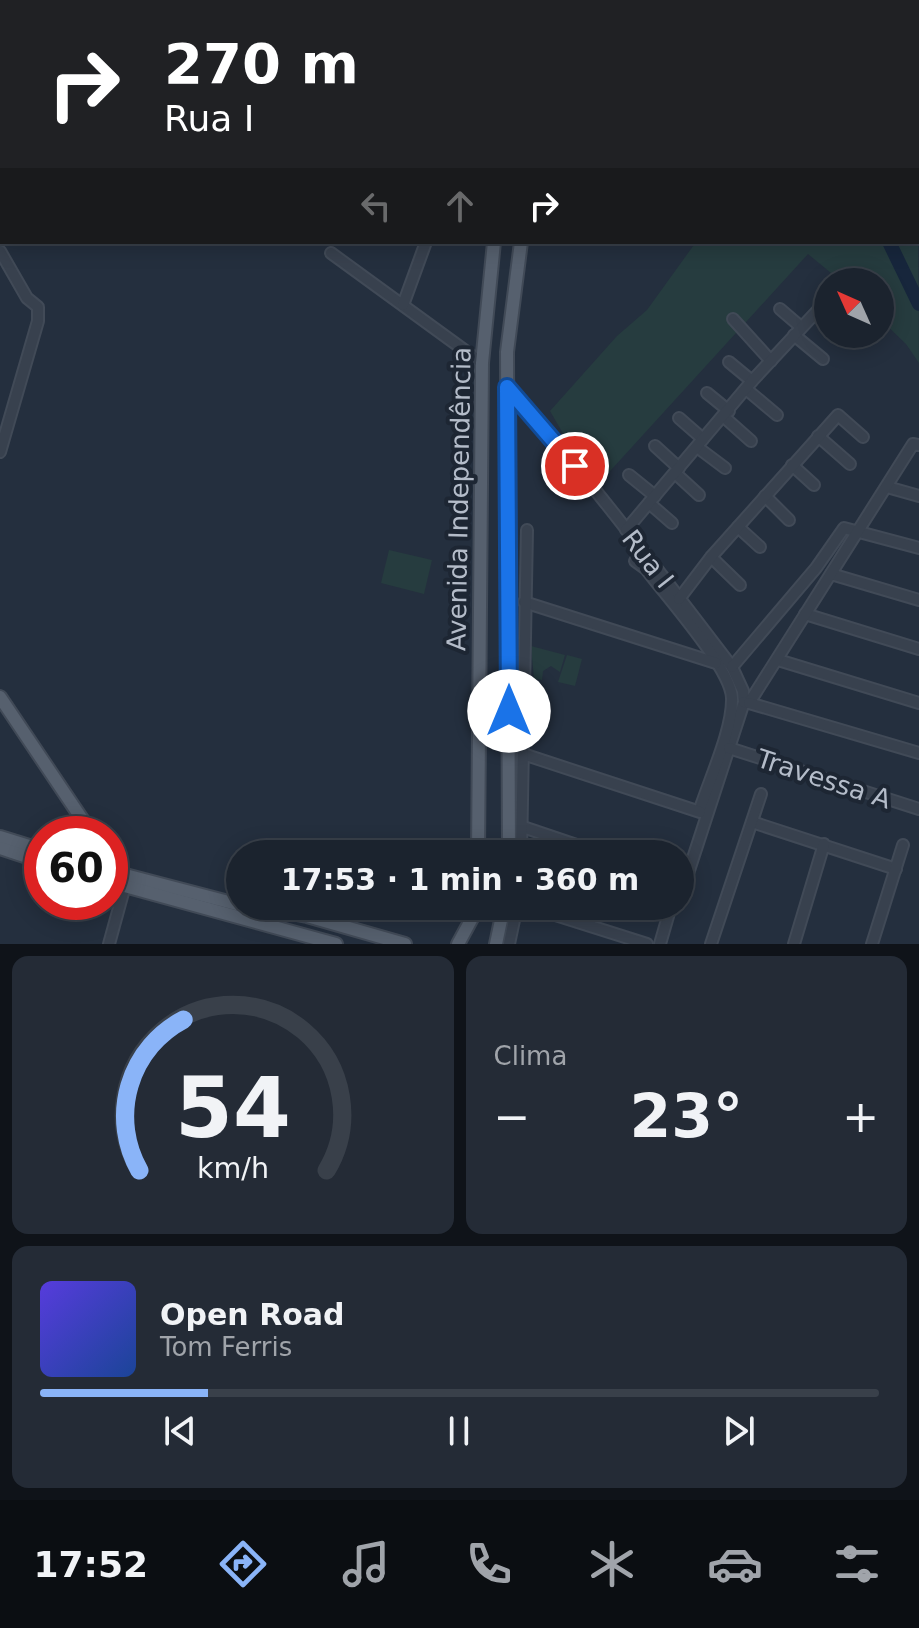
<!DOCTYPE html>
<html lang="pt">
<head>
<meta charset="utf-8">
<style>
  :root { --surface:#1b232e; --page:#242b36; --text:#f1f3f6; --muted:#a0a4aa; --line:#39404a; --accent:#8ab4f8 }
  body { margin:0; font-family:"DejaVu Sans",sans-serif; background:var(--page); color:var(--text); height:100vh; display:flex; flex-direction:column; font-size:30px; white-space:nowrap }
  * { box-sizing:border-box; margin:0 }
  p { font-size:26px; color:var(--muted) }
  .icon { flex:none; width:44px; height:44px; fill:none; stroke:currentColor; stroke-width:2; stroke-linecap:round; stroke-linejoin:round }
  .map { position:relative; height:944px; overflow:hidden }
  .sheet { display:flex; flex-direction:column; gap:12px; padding:12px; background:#0f1319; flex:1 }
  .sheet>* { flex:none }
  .top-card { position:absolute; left:0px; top:0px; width:920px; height:244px; box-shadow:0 4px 20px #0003,0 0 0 2px var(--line); background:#202124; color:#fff; overflow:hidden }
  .needle { width:52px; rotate:315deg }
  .fabs { position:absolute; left:814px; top:268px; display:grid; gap:16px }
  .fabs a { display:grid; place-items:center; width:80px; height:80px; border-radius:50%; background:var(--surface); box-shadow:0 4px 20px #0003,0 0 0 2px var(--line); font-size:40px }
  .speed { position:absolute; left:24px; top:816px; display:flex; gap:16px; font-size:40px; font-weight:700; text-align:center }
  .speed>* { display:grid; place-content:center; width:104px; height:104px; border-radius:50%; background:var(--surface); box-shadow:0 4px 20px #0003,0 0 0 2px var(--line); line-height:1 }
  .speed .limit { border:12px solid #d22; background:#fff; color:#111 }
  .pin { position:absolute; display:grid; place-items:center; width:68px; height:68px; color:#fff; margin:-34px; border:4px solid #fff; border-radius:50%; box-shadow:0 2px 8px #0007 }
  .me { position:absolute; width:88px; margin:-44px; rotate:0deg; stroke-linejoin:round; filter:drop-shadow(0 0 6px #0008) }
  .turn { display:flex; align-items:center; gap:28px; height:168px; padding:0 32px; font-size:36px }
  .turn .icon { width:104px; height:104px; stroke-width:2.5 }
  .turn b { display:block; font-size:56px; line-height:68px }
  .lanes { display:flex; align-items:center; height:76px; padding:0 32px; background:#0003; justify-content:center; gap:40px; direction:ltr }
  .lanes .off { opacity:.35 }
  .big { font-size:60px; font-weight:700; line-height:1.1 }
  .sheet .card { flex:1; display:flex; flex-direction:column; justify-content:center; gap:12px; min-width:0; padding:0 28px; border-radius:16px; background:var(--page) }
  .sheet .dial { align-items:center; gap:0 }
  .dial svg { height:208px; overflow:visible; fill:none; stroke:var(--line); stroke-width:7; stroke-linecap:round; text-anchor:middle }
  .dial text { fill:var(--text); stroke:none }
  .song { display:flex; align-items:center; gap:24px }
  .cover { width:96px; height:96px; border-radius:12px; background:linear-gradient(135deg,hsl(250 70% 55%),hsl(220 70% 35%)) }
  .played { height:8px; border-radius:4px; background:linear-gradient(90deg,var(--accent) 20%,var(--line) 20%) }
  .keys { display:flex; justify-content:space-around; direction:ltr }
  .heat { display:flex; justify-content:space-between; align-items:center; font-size:44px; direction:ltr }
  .sheet .tiles { flex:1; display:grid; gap:12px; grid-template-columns:1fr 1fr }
  .card:last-child { grid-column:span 2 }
  .trip { position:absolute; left:226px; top:840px; width:468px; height:80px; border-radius:40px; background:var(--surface); box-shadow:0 4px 20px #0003,0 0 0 2px var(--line); font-weight:700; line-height:80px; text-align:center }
  .dock { display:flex; height:128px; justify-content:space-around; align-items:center; background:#0b0e12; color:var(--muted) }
  .dock .icon { width:56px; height:56px }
  .dock .active { color:var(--accent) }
  .dock b { font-size:36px; color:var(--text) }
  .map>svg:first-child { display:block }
  .green { fill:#263c3f }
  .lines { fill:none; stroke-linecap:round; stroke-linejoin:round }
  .stream { stroke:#17263c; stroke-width:2 }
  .river { stroke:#17263c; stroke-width:14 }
  .minor-casing { stroke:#414a57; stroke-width:14 }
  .major-casing { stroke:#414a57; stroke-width:16 }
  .minor { stroke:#38414e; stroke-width:10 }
  .major { stroke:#56606e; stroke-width:12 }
  .route-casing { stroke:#114b97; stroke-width:20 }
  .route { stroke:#1a73e8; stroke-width:14 }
  .labels { text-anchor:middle; stroke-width:8; stroke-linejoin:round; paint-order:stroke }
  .street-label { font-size:26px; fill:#b4bcc9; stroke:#1d2633 }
</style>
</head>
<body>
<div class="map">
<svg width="919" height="944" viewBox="0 0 919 944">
  <rect width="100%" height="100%" fill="#242f3e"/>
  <!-- green -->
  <g class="green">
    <polygon points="567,0 767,0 567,2"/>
    <polygon points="918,204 919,363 906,344 880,319 880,282 842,282 808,254 601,481 572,449 550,411 617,336 647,310 696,242 918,242"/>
    <polygon points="389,550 432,560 424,594 381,583"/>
    <polygon points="531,646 565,655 560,672 551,666 543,671 542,680 534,679"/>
    <polygon points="567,655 582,659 575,686 558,682"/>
  </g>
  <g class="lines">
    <!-- stream -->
    <polyline class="stream" points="341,2 341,0"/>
    <!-- river -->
    <polyline class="river" points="889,242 919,304"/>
    <defs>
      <g id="minor">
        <polyline points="918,142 919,141"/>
        <polyline points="0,209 2,205"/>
        <polyline points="0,251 27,298 38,307 38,321 0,452"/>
        <polyline points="331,253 482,363"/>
        <polyline points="403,305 426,242"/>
        <polyline points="780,309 801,327"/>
        <polyline points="733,319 771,361"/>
        <polyline points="794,335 823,359"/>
        <polyline points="729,362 752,381"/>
        <path d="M507 387C588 475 659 572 732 667L743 691 744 702 680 898"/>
        <polyline points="746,389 777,415"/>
        <polyline points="707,393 729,411"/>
        <polyline points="724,417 751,441"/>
        <polyline points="679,418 703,439"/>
        <polyline points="818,436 850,464"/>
        <polyline points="655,446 679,468"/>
        <polyline points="697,447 725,468"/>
        <polyline points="792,465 814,485"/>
        <polyline points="675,473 699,495"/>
        <polyline points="629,475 655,496"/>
        <polyline points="887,487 919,496"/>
        <polyline points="765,496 789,520"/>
        <polyline points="649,503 672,523"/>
        <polyline points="738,527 760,547"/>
        <polyline points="626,530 752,381 819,309"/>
        <polyline points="711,557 740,585"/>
        <path d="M635 561 646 569C666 596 731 668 732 698 733 728 711 776 701 806"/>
        <polyline points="831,574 919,600"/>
        <polyline points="679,599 711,557 838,415 863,437"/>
        <polyline points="524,602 716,663"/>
        <polyline points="805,614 919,649"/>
        <polyline points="778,660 919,703"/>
        <polyline points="732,667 816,568 844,528 919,548"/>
        <polyline points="744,702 749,703 913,444 919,445"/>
        <polyline points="749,703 919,753"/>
        <polyline points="729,748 919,809"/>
        <polyline points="523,754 700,812"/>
        <polyline points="752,822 896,869"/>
        <polyline points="523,827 603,854"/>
        <polyline points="521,854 527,530"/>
        <polyline points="527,906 647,944"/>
        <polyline points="109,944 126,882"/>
        <polyline points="509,944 517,906"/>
        <polyline points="660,944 671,906"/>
        <polyline points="711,944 761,794"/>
        <polyline points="794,944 824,844"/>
        <polyline points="872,944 903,845"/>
      </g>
      <g id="major">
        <polyline points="531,2 532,0"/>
        <polyline points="560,2 560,0"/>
        <polyline points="0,697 92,834"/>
        <polyline points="0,837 42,850"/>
        <polyline points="0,848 42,862"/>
        <polyline points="478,854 482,363 494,242"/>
        <polyline points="509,854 507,352 521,242"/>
        <polyline points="110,871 240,905"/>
        <polyline points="110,882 336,944"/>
        <polyline points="254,906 307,916 405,944"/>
        <polyline points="458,944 477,909"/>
        <polyline points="496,944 504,906"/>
      </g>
    </defs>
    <!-- minor casing -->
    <use href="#minor" class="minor-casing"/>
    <!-- major casing -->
    <use href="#major" class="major-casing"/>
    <!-- minor -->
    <use href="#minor" class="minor"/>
    <!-- major -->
    <use href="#major" class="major"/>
  </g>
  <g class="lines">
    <defs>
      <polyline id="route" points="509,711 507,387 575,466"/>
    </defs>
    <!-- route casing -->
    <use href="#route" class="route-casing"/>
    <!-- route -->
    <use href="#route" class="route"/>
  </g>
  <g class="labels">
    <!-- street labels -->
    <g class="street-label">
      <text transform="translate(459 499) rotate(-89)" y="9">Avenida Independência</text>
      <text transform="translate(648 559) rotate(52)" y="9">Rua I</text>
      <text transform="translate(824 779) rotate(18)" y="9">Travessa A</text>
    </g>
  </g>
</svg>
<div class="fabs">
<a><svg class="needle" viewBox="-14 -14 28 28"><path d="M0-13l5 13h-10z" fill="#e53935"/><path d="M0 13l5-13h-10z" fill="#a0a4aa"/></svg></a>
</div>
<div class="speed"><div class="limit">60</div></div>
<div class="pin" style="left:575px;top:466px;background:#d93025"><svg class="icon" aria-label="arrive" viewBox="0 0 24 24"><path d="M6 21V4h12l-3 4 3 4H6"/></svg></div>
<svg class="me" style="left:509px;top:711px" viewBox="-20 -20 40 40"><circle r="19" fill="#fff"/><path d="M0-13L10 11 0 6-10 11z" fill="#1a73e8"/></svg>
<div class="trip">17:53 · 1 min · 360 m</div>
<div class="top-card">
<div class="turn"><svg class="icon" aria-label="right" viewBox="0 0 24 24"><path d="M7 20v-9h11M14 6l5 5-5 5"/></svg><div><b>270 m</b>Rua I</div></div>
<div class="lanes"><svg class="icon off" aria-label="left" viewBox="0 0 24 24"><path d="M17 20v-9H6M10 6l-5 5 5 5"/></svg><svg class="icon off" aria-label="ahead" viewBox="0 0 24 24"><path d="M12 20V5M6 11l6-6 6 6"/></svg><svg class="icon" aria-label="right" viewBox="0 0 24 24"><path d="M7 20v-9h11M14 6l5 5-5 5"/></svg></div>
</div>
</div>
<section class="sheet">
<div class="tiles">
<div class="card dial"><svg viewBox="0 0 100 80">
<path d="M14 69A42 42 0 1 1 86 69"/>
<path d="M14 69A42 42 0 0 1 31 11" stroke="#8ab4f8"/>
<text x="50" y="56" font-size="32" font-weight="700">54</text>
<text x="50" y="72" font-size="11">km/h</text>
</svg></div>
<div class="card"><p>Clima</p>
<div class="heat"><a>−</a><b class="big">23°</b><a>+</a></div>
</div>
<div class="card">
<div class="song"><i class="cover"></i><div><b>Open Road</b><p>Tom Ferris</p></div></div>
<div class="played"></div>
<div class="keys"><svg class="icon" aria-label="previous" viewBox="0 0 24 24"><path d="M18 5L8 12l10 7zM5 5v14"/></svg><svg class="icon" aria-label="pause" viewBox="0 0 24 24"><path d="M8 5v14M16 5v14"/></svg><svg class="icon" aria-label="next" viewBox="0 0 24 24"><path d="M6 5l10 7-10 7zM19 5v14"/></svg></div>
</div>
</div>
</section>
<nav class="dock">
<b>17:52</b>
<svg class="icon active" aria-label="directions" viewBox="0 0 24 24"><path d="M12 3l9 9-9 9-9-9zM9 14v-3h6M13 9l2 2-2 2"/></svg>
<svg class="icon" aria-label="music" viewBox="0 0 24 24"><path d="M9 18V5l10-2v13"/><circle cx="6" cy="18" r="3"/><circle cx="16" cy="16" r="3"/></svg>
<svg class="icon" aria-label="phone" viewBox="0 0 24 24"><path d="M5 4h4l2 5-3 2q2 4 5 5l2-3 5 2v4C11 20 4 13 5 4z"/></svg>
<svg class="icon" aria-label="climate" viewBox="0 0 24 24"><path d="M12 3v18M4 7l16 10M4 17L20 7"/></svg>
<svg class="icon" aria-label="car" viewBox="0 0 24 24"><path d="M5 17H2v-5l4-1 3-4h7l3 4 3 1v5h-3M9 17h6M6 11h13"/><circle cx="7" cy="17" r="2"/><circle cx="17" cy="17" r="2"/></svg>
<svg class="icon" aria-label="filters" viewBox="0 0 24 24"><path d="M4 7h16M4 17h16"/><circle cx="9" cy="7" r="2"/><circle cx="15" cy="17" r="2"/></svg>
</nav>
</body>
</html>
